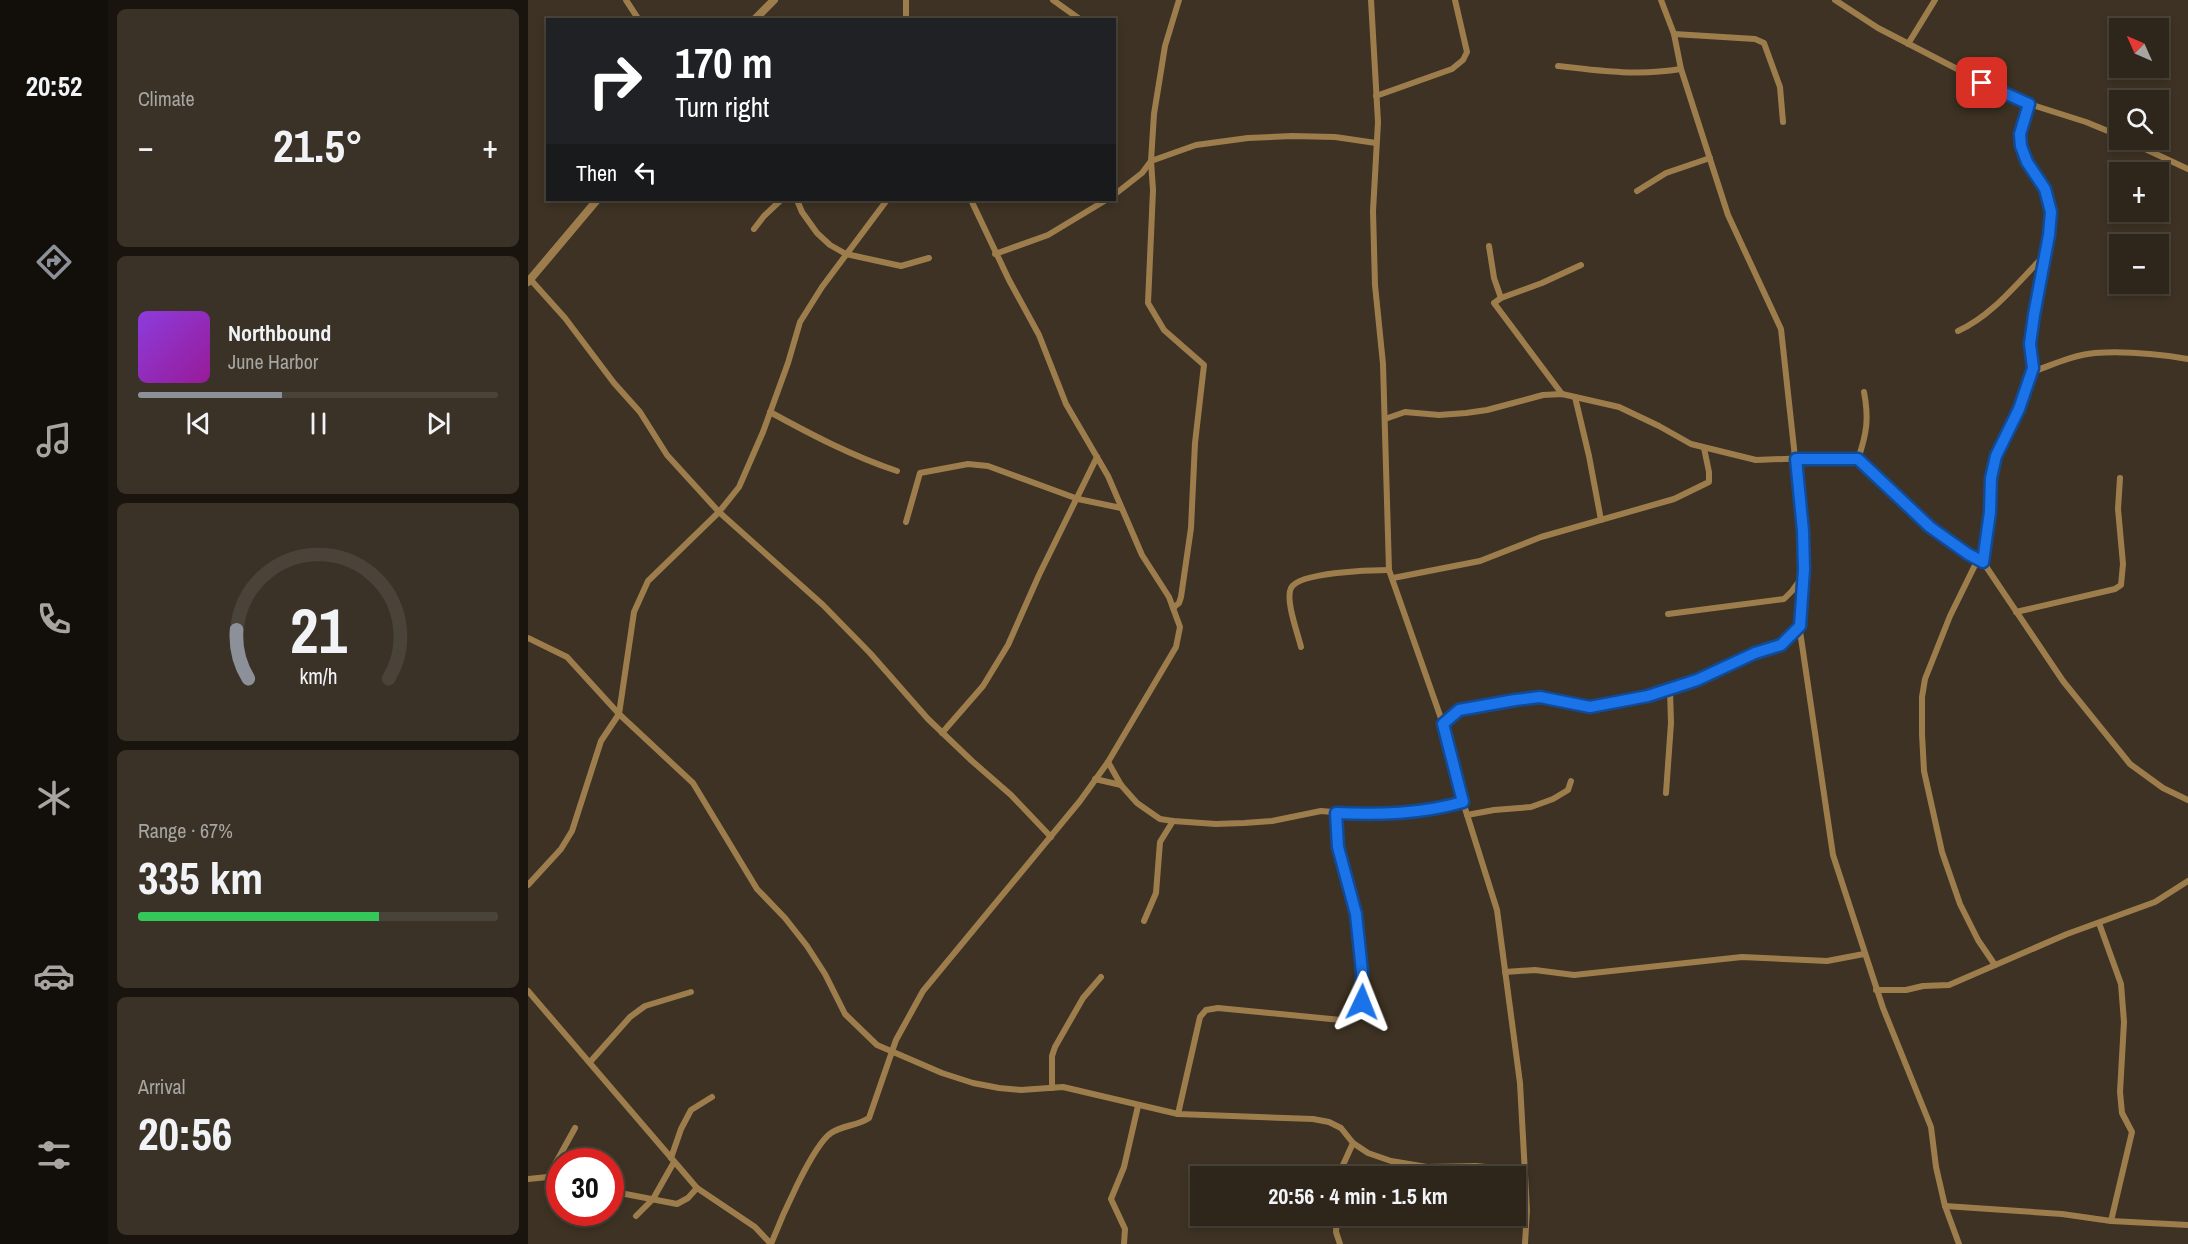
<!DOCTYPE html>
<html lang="en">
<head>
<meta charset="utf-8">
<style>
  :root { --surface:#2e261a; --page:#3a3227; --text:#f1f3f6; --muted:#a7a5a2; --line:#494339; --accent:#8c9099 }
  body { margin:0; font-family:"Archivo Narrow",sans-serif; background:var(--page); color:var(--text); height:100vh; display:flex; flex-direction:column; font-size:22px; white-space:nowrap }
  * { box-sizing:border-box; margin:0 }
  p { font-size:20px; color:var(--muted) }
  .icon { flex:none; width:33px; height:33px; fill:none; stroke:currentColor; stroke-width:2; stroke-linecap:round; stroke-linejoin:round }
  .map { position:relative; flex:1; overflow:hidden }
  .side { display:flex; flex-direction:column; gap:9px; padding:9px; background:#19150e; width:420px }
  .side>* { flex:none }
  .top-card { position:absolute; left:18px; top:18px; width:570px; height:183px; border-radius:0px; box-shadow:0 3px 9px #0003,0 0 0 2px var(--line); background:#202124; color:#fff; overflow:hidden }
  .needle { width:39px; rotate:315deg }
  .tools { position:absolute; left:1581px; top:18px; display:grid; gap:12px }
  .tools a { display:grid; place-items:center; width:60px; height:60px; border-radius:0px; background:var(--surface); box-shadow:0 3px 9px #0003,0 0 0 2px var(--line); font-size:30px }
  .speed { position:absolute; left:18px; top:1148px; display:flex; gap:12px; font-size:30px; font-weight:700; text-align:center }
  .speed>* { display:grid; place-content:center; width:78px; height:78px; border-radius:50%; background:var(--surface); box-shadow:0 3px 9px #0003,0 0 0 2px var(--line); line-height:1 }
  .speed .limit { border:9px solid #d22; background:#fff; color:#111 }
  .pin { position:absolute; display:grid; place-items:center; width:51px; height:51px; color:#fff; margin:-26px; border-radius:12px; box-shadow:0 3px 9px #0006 }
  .me { position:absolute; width:66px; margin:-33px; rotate:2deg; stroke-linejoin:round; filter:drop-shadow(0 0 4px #0008) }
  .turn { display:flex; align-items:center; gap:21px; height:126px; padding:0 30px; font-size:27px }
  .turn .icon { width:78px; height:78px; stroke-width:2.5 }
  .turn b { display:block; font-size:42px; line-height:51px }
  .then { display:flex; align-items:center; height:57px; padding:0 30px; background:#0003; gap:12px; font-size:22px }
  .big { font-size:45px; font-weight:800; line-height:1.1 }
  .side .card { flex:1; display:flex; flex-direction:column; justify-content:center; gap:9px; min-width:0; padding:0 21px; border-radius:9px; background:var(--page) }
  .side .dial { align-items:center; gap:0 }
  .dial svg { height:156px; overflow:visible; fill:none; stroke:var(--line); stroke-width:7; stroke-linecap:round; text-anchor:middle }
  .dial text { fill:var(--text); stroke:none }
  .song { display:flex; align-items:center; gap:18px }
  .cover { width:72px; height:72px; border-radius:9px; background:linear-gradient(135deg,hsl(270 70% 55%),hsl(300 70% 35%)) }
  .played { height:6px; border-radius:3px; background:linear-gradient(90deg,var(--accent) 40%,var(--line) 40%) }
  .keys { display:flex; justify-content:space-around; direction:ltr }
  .heat { display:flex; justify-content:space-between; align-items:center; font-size:33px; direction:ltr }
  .charge { height:9px; border-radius:4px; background:linear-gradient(90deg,#34c759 67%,var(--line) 0) }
  .trip { position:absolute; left:662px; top:1166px; width:336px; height:60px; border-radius:0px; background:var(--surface); box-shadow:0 3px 9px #0003,0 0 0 2px var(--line); font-weight:800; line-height:60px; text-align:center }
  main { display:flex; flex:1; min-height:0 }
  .tabs { display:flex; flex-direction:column; width:108px; justify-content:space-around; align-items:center; background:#120f0a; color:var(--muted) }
  .tabs .icon { width:42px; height:42px }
  .tabs .on { color:var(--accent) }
  .tabs b { font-size:27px; color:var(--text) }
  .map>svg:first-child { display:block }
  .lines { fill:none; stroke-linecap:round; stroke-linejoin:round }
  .minor { stroke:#9e7d4d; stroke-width:6 }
  .tertiary { stroke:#9e7d4d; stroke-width:8 }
  .route-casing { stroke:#114b97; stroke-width:15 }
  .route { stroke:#1a73e8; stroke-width:10 }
</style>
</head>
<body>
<main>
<nav class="tabs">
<b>20:52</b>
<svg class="icon on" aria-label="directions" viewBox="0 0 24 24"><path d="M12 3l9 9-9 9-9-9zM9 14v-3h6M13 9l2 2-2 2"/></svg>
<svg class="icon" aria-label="music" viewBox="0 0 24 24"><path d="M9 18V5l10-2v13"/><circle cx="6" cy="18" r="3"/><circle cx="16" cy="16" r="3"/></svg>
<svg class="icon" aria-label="phone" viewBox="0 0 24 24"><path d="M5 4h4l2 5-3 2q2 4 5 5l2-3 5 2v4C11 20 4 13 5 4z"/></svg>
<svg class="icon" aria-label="climate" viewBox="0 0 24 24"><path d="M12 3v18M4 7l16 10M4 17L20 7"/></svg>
<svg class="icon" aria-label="car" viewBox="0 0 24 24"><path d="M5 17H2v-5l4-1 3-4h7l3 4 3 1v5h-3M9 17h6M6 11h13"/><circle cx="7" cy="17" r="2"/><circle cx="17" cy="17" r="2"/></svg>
<svg class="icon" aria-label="filters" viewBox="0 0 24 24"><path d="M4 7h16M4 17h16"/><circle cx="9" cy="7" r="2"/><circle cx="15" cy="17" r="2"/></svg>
</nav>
<section class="side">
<div class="card"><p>Climate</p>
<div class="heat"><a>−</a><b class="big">21.5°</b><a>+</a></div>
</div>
<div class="card">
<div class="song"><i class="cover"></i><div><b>Northbound</b><p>June Harbor</p></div></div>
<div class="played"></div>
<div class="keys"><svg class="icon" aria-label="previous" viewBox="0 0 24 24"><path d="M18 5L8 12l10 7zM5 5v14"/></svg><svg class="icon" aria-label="pause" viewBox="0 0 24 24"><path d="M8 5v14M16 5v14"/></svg><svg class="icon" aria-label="next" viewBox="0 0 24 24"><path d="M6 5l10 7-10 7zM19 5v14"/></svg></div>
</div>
<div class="card dial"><svg viewBox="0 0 100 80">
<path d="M14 69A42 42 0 1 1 86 69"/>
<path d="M14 69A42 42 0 0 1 8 44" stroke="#8c9099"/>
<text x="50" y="56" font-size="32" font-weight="700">21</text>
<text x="50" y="72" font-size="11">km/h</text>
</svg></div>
<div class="card"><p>Range · 67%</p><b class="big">335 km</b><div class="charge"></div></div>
<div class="card"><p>Arrival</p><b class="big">20:56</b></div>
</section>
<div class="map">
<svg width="1660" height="1244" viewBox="0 0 1660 1244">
  <rect width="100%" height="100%" fill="#3d3223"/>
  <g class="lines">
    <!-- minor -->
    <g class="minor">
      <polyline points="98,0 111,20"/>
      <polyline points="378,0 378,20"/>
      <polyline points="525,0 553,20"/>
      <polyline points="843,0 850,122 845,211 847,285 855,364 861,570 915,724 935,802 969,910 992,1083 999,1210 997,1244"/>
      <polyline points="1133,0 1146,34 1153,69 1200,215 1253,329 1275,531 1276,569 1272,631 1305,855 1355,1008 1403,1127 1408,1167 1417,1206 1431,1244"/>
      <polyline points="1307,0 1350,28 1489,100 1558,122 1592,136"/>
      <polyline points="1146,34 1227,39 1236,43 1252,87 1255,122"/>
      <polyline points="1380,44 1407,0"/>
      <path d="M1030 66C1073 71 1110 76 1153 69"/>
      <polyline points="848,96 924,69 935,60 939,52 927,0"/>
      <polyline points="1598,140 1660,169"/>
      <polyline points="1109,191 1138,173 1182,158"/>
      <polyline points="586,195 614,173 623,161 668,145 720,138 764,136 807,137 848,143"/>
      <polyline points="269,200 274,212 289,233 302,245 318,254 373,266 401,258"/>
      <polyline points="226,229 236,216 253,200"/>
      <polyline points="961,246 966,278 973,298"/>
      <polyline points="467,254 520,235 578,200"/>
      <polyline points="2,279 37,318 86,383 112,412 139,455 191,512 295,605 342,653 400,719 444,761 483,795 523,837"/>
      <path d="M1430 331C1464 316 1490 282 1516 256"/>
      <path d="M1504 372C1524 365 1545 355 1567 353 1597 351 1630 354 1660 359"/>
      <polyline points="1034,394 966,303 973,298 1014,283 1053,265"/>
      <polyline points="1047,397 1061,456 1073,520"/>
      <path d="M242 412C284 435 324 456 369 471"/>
      <polyline points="857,419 877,412 911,415 938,413 959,410 1015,395 1034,394 1091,407 1131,426 1163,444 1228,460 1307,457 1330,459 1402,527 1439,554 1455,562 1535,681 1602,764 1635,788 1660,800"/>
      <path d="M1330 459C1339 433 1341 418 1336 392"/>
      <polyline points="378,522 392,473 440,464 460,466 550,499 593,508"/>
      <polyline points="1450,559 1422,616 1397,679 1394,697 1394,734 1396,771 1414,852 1432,904 1450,940 1467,965"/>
      <polyline points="1455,562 1462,512 1463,478 1468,457 1491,409 1505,368 1502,344 1513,271 1521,235 1523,212 1517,189 1499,162 1493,146 1492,134 1501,104"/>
      <polyline points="865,578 952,561 1013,537 1146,499 1181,482 1181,472 1176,448"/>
      <polyline points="645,608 651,603 653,597 663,528 667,443 676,365 636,330 620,303 625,190 623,161 626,114 637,46 651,0"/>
      <polyline points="1488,612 1587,589 1593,585 1595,564 1590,509 1592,478"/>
      <polyline points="1140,614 1256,599 1264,591 1275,576"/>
      <polyline points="0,638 39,657 91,714 165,783 229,889 257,918 279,946 297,974 317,1014 349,1045 414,1073 445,1083 471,1088 493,1090 535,1087 650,1114 785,1119 801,1122 813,1128 825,1143 840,1153 863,1161 899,1167 948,1166 997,1171"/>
      <path d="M773 647C770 634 757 600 763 588 771 572 844 570 861 570"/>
      <polyline points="915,724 931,710 987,700 1012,697 1062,707 1120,696 1169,680 1227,653 1253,645 1272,626"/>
      <polyline points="414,733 455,686 480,645 511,575 569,457"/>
      <polyline points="580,762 593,785 609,803 632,819 645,821 688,824 716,823 744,821 793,811 841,815 866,814 935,802"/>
      <polyline points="567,779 593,785"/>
      <polyline points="1138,793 1143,723 1142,690"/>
      <polyline points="939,815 966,810 1003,807 1025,799 1040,790 1043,781"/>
      <polyline points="0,885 33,849 44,831 73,741 91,714 106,612 120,581 191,512 211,487 235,432 260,363 272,322 294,287 359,200"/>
      <polyline points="616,921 628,893 632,842 645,821"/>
      <polyline points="1571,923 1593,984 1596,1022 1592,1092 1594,1113 1604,1132 1583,1221"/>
      <polyline points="977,972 1007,970 1046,975 1214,957 1299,961 1336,954"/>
      <polyline points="1348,990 1378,990 1395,986 1421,985 1539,934 1627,902 1660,881"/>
      <path d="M0 991 169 1188 227 1227 243 1244C252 1221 284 1146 303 1133 315 1125 329 1126 341 1118L368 1040 395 991 552 801 580 762 648 647 652 627 641 597 614 555 580 476 538 404 511 335 481 280 443 200"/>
      <polyline points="62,1062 102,1017 117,1006 163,992"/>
      <polyline points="524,1088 524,1056 527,1047 555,998 573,977"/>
      <polyline points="650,1114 672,1017 678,1010 690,1008 813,1020 824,1019 831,1012 835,986 828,914 810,847 808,813"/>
      <polyline points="143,1158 153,1129 163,1110 184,1097"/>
      <polyline points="810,1176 825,1143"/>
      <polyline points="20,1177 47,1128"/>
      <polyline points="0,1179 20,1177 32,1180"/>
      <polyline points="82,1191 149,1204 160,1198 169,1188"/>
      <polyline points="1417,1206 1534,1214 1583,1221 1660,1225"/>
      <polyline points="809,1215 808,1232 812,1244"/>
      <polyline points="108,1216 125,1199 146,1162"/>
      <polyline points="596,1244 597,1229 583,1199 596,1167 610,1106"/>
    </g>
    <!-- tertiary -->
    <g class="tertiary">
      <polyline points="226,20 246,0"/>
      <polyline points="0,282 69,200"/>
    </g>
  </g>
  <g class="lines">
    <defs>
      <path id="route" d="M834 1002V972L828 914 810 847 808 813C851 815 893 814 935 802L915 724 931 710 987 700 1012 697 1062 707 1120 696 1169 680 1227 653 1253 645 1272 626 1276 569 1275 531 1268 459H1330L1402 527 1440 554 1455 562 1462 512 1463 478 1468 456 1491 409 1505 368 1502 344 1506 315 1521 235 1523 212 1517 189 1499 162 1493 146 1492 134 1501 104 1454 83"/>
    </defs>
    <!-- route casing -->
    <use href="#route" class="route-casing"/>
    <!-- route -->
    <use href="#route" class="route"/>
  </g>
</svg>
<div class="tools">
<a><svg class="needle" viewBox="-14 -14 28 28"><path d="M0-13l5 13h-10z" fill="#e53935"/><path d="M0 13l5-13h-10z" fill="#a7a5a2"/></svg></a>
<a><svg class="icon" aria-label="search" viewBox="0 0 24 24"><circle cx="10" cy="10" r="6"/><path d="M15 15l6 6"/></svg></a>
<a>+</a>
<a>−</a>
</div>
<div class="speed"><div class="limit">30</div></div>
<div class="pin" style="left:1454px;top:83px;background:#d93025"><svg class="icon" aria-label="arrive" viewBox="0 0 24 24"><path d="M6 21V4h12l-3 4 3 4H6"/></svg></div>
<svg class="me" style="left:834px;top:1002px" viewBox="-20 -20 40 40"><path d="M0-17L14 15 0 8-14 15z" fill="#1a73e8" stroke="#fff" stroke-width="4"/></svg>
<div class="trip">20:56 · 4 min · 1.5 km</div>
<div class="top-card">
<div class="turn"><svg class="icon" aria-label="right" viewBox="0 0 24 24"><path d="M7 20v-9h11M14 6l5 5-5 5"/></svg><div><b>170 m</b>Turn right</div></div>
<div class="then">Then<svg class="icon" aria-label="left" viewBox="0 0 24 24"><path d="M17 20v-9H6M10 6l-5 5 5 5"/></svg></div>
</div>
</div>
</main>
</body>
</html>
